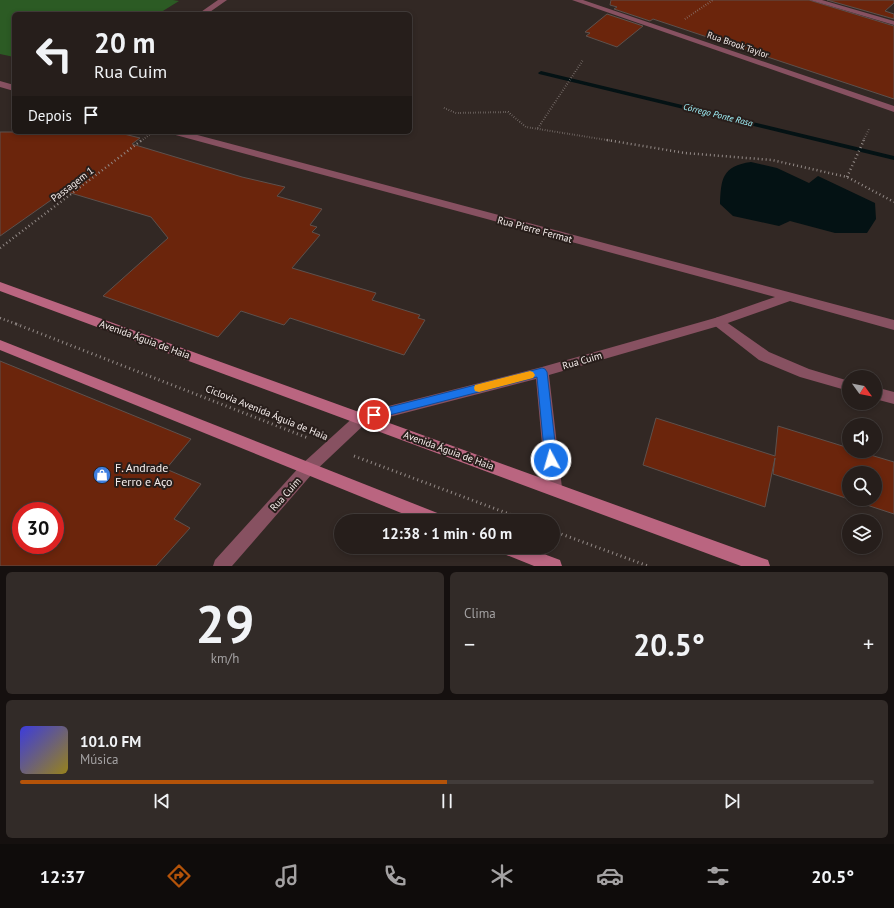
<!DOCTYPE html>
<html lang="pt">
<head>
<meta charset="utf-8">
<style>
  :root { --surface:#261e1b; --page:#322b28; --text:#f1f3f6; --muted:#a4a2a3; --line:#423c3a; --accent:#b45309 }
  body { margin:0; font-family:"PT Sans",sans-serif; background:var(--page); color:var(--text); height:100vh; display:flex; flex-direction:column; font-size:15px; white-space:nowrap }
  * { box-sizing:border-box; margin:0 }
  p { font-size:13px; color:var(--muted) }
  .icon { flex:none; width:22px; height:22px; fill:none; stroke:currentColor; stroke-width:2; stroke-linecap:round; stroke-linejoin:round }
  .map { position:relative; height:566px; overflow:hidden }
  .drawer { display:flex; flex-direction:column; gap:6px; padding:6px; background:#15100f; flex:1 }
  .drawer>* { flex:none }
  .top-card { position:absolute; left:12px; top:12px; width:400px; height:122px; border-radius:6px; box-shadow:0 2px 6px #0003,0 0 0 1px var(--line); background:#261e1b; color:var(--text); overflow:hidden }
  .needle { width:26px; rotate:123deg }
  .tools { position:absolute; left:842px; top:370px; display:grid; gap:8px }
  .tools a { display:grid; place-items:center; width:40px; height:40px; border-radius:50%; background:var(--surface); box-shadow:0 2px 6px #0003,0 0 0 1px var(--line); font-size:20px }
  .speed { position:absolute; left:12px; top:502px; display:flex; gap:8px; font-size:20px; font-weight:700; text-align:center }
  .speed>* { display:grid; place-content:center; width:52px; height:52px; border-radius:50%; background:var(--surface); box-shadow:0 2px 6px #0003,0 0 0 1px var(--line); line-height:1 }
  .speed .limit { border:6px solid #d22; background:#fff; color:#111 }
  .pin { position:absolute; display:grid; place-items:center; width:34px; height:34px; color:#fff; margin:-17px; border:2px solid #fff; border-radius:50%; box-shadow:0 1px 4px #0007 }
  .me { position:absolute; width:44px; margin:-22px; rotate:354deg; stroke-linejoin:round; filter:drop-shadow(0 0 3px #0008) }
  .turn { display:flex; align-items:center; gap:14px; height:84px; padding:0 16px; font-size:18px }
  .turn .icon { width:52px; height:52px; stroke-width:2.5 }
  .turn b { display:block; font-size:28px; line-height:34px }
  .then { display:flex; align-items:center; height:38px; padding:0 16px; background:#0003; gap:8px; font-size:15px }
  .big { font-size:30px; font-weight:700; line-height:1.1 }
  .drawer .widget { flex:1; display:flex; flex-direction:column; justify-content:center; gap:6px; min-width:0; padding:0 14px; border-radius:6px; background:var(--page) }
  .drawer .dial { align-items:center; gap:0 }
  .dial b { font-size:52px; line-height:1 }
  .song { display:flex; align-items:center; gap:12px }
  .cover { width:48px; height:48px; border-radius:6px; background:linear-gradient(135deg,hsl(240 70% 55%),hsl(50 70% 35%)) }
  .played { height:4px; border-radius:2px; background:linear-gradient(90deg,var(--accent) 50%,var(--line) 50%) }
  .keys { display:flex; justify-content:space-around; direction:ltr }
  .heat { display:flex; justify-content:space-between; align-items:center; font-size:22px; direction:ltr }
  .drawer .tiles { flex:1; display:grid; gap:6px; grid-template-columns:1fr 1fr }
  .widget:last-child { grid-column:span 2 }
  .trip { position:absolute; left:334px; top:514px; width:226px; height:40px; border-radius:20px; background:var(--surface); box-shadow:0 2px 6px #0003,0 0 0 1px var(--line); font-weight:700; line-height:40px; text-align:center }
  .dock { display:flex; height:64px; justify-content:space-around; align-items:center; background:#0f0c0b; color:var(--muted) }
  .dock .icon { width:28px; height:28px }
  .dock .on { color:var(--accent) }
  .dock b { font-size:18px; color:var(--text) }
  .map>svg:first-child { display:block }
  .green { fill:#2c5b24 }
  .water { fill:#041214 }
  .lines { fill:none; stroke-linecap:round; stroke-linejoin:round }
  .stream { fill:#041214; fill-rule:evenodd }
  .building { fill:#6b250c; stroke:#5d514d; fill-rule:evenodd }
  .path-far2 { stroke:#948b88; stroke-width:2; stroke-dasharray:0.5 2; stroke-linecap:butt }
  .path-far1 { stroke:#948b88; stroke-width:2.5; stroke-dasharray:1 3; stroke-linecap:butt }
  .path { stroke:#948b88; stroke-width:3; stroke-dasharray:1 3.5; stroke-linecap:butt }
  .lane { fill:#875161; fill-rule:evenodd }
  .street { fill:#875161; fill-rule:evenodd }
  .secondary { fill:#ba6580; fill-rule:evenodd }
  .route { fill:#1a73e8; stroke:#114b97 }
  .slow { fill:#f59e0b }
  .labels { text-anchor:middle; stroke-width:4; stroke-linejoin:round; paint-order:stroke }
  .far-street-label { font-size:9px; fill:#f6eeec; stroke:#281e1b }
  .far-water-label { font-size:9px; font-style:italic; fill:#a1f4fc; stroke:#281e1b }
  .street-label { font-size:10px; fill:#f6eeec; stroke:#281e1b }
  .near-poi-label { font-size:12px; fill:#f6eeec; stroke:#281e1b; text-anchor:start }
</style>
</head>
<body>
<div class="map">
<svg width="894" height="566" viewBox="0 0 894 566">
  <rect width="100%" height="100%" fill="#322824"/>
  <!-- green -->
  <polygon class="green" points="0,0 173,0 179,1 158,14 14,14 14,57 0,54"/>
  <!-- water -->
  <path class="water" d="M751 162 777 168 809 183 818 176 875 203 876 219 867 233H835L790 221 779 226 733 216 720 204C721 179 722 166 751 162Z"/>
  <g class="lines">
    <!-- stream -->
    <polygon class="stream" points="541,71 894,156 894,160 539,74 538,73"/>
  </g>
  <!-- building -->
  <g class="building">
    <polygon points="611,0 809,0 894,26 894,99 653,19 650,21 614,9 617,7 610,5"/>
    <polygon points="827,0 894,0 894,3 885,11 894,14 894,19"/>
    <polygon points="607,14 643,26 617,47 586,36 590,33 585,32"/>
    <polygon points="0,132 116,132 140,138 132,144 242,177 285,187 277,196 322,209 310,225 317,227 312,232 320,235 292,268 376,293 372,300 420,315 418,318 425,320 404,355 290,318 284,325 241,311 218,337 103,296 168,238 151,217 64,191 0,236"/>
    <path d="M0 361 191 439 166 469 201 484 174 519 190 528 156 566H0ZM21 511H55V545H21Z"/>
    <path d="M656 418 775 456 778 426 849 448V451H857L894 462V514L773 474 775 458 765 507 643 465ZM849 473H875V499H849Z"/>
  </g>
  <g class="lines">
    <!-- path-far2 -->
    <g class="path-far2">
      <polyline points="685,19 713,0"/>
      <polyline points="444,108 456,113 508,112 526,127 613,141"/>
      <polyline points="538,128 583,60"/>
      <polyline points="141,141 153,132"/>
      <polyline points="863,141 869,129"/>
    </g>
    <!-- path-far1 -->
    <g class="path-far1">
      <polyline points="607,140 685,153 772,160 847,177 894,202"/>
      <polyline points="847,177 864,140"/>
      <polyline points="0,248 142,140"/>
      <polyline points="0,318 19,325"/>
    </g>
    <!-- path -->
    <g class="path">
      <polyline points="16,324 308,438"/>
      <polyline points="354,456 528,521"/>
      <polyline points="553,531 648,566"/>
    </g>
    <!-- lane -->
    <g class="lane">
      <polygon points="218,0 227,0 207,14 198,14"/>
      <polygon points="718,317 722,319 769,352 809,369 849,381 849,391 800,377 759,360 714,325 712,322 714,319"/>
      <polygon points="875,387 894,392 894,404 875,399"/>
    </g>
    <!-- street -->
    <g class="street">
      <polygon points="572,0 583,0 894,106 894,112"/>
      <polygon points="810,0 822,0 894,21 894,25"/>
      <polygon points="0,81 14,85 14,91 0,87"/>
      <polygon points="170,132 186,132 894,320 894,330 790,301 722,325 549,375 562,488 559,493 554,495 549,493 546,488 536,379 366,423 312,474 232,566 213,566 215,560 302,464 357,414 542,367 715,318 775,297 172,134"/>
    </g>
    <!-- secondary -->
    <g class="secondary">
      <polygon points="0,282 762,558 768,560 770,566 741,566 0,291"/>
      <polygon points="0,340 445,516 447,521 421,521 0,350"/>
      <polygon points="497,547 525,547 560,560 562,566 534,566 499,552"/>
    </g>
  </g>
  <!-- route -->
  <polygon class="route" points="542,368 545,369 547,372 557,460 555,464 551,465 547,464 545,460 537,377 374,419 370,418 369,415 370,412 374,411"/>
  <!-- slow -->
  <polygon class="slow" points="530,371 533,372 535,375 533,378 479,392 475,391 474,388 475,385 479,384"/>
  <!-- icons -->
  <defs>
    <symbol id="shop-disc" viewBox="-11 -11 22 22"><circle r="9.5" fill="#3f7fe0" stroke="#281e1b"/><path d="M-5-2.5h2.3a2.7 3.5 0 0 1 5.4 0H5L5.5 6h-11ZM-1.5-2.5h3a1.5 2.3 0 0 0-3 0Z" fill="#fff"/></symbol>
  </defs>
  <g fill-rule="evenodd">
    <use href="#shop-disc" x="92" y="465" width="20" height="20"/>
  </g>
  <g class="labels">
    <!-- far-street labels -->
    <g class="far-street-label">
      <text transform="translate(738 45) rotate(19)" y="3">Rua Brook Taylor</text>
    </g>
    <!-- far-water labels -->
    <g class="far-water-label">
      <text transform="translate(718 115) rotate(14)" y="3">Córrego Ponte Rasa</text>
    </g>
    <!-- street labels -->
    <g class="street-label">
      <text transform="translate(72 184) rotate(-37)" y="4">Passagem 1</text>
      <text transform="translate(535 229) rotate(15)" y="4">Rua Pierre Fermat</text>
      <text transform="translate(145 339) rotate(20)" y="4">Avenida Águia de Haia</text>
      <text transform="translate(582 360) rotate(-16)" y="4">Rua Cuim</text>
      <text transform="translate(267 412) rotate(22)" y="4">Ciclovia Avenida Águia de Haia</text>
      <text transform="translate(449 450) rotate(20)" y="4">Avenida Águia de Haia</text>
      <text transform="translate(285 494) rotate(-48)" y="4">Rua Cuim</text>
    </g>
    <!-- near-poi labels -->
    <g class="near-poi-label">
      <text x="115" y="472">F. Andrade<tspan x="115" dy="14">Ferro e Aço</tspan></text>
    </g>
  </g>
</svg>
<div class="tools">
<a><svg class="needle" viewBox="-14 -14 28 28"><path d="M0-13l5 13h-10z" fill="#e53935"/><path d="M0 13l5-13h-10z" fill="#a4a2a3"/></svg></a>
<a><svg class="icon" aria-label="sound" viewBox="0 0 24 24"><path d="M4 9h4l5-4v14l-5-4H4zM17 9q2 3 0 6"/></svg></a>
<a><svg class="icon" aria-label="search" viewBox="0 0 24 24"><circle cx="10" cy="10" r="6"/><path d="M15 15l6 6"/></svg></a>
<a><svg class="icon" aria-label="layers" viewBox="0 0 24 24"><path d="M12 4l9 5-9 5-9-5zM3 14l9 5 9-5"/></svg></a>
</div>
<div class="speed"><div class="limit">30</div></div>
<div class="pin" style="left:374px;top:415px;background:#d93025"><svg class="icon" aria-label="arrive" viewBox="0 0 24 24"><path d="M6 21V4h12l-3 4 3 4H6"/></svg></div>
<svg class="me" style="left:551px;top:460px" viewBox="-20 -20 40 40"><circle r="17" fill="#1a73e8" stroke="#fff" stroke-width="3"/><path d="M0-11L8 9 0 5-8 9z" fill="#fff"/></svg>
<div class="trip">12:38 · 1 min · 60 m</div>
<div class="top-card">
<div class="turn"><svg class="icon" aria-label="left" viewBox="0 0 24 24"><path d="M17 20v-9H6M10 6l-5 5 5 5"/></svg><div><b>20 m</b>Rua Cuim</div></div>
<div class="then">Depois<svg class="icon" aria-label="arrive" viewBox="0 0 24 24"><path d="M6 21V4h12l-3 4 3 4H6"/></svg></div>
</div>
</div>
<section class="drawer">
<div class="tiles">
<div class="widget dial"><b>29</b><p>km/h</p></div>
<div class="widget"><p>Clima</p>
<div class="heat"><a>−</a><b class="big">20.5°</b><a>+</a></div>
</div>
<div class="widget">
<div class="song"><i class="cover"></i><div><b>101.0 FM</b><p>Música</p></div></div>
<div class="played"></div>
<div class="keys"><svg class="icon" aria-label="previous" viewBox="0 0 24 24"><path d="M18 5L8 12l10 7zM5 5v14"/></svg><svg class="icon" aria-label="pause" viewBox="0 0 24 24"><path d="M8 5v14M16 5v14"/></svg><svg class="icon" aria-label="next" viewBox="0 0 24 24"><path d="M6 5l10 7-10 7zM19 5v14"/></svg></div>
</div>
</div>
</section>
<nav class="dock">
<b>12:37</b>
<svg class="icon on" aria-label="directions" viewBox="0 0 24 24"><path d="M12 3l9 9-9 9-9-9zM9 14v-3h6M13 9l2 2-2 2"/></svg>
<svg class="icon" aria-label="music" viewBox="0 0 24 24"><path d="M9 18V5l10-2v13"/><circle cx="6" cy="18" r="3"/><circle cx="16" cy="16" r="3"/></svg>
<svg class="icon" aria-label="phone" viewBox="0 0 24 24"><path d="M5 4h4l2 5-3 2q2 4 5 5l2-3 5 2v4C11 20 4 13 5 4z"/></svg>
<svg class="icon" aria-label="climate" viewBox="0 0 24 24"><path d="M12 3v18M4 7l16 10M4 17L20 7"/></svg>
<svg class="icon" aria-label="car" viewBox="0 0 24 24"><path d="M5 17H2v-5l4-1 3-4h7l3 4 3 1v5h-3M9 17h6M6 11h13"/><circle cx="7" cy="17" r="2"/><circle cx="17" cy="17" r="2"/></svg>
<svg class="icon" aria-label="filters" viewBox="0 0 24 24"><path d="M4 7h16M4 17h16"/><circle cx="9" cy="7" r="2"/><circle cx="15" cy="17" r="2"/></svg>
<b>20.5°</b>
</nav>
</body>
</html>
